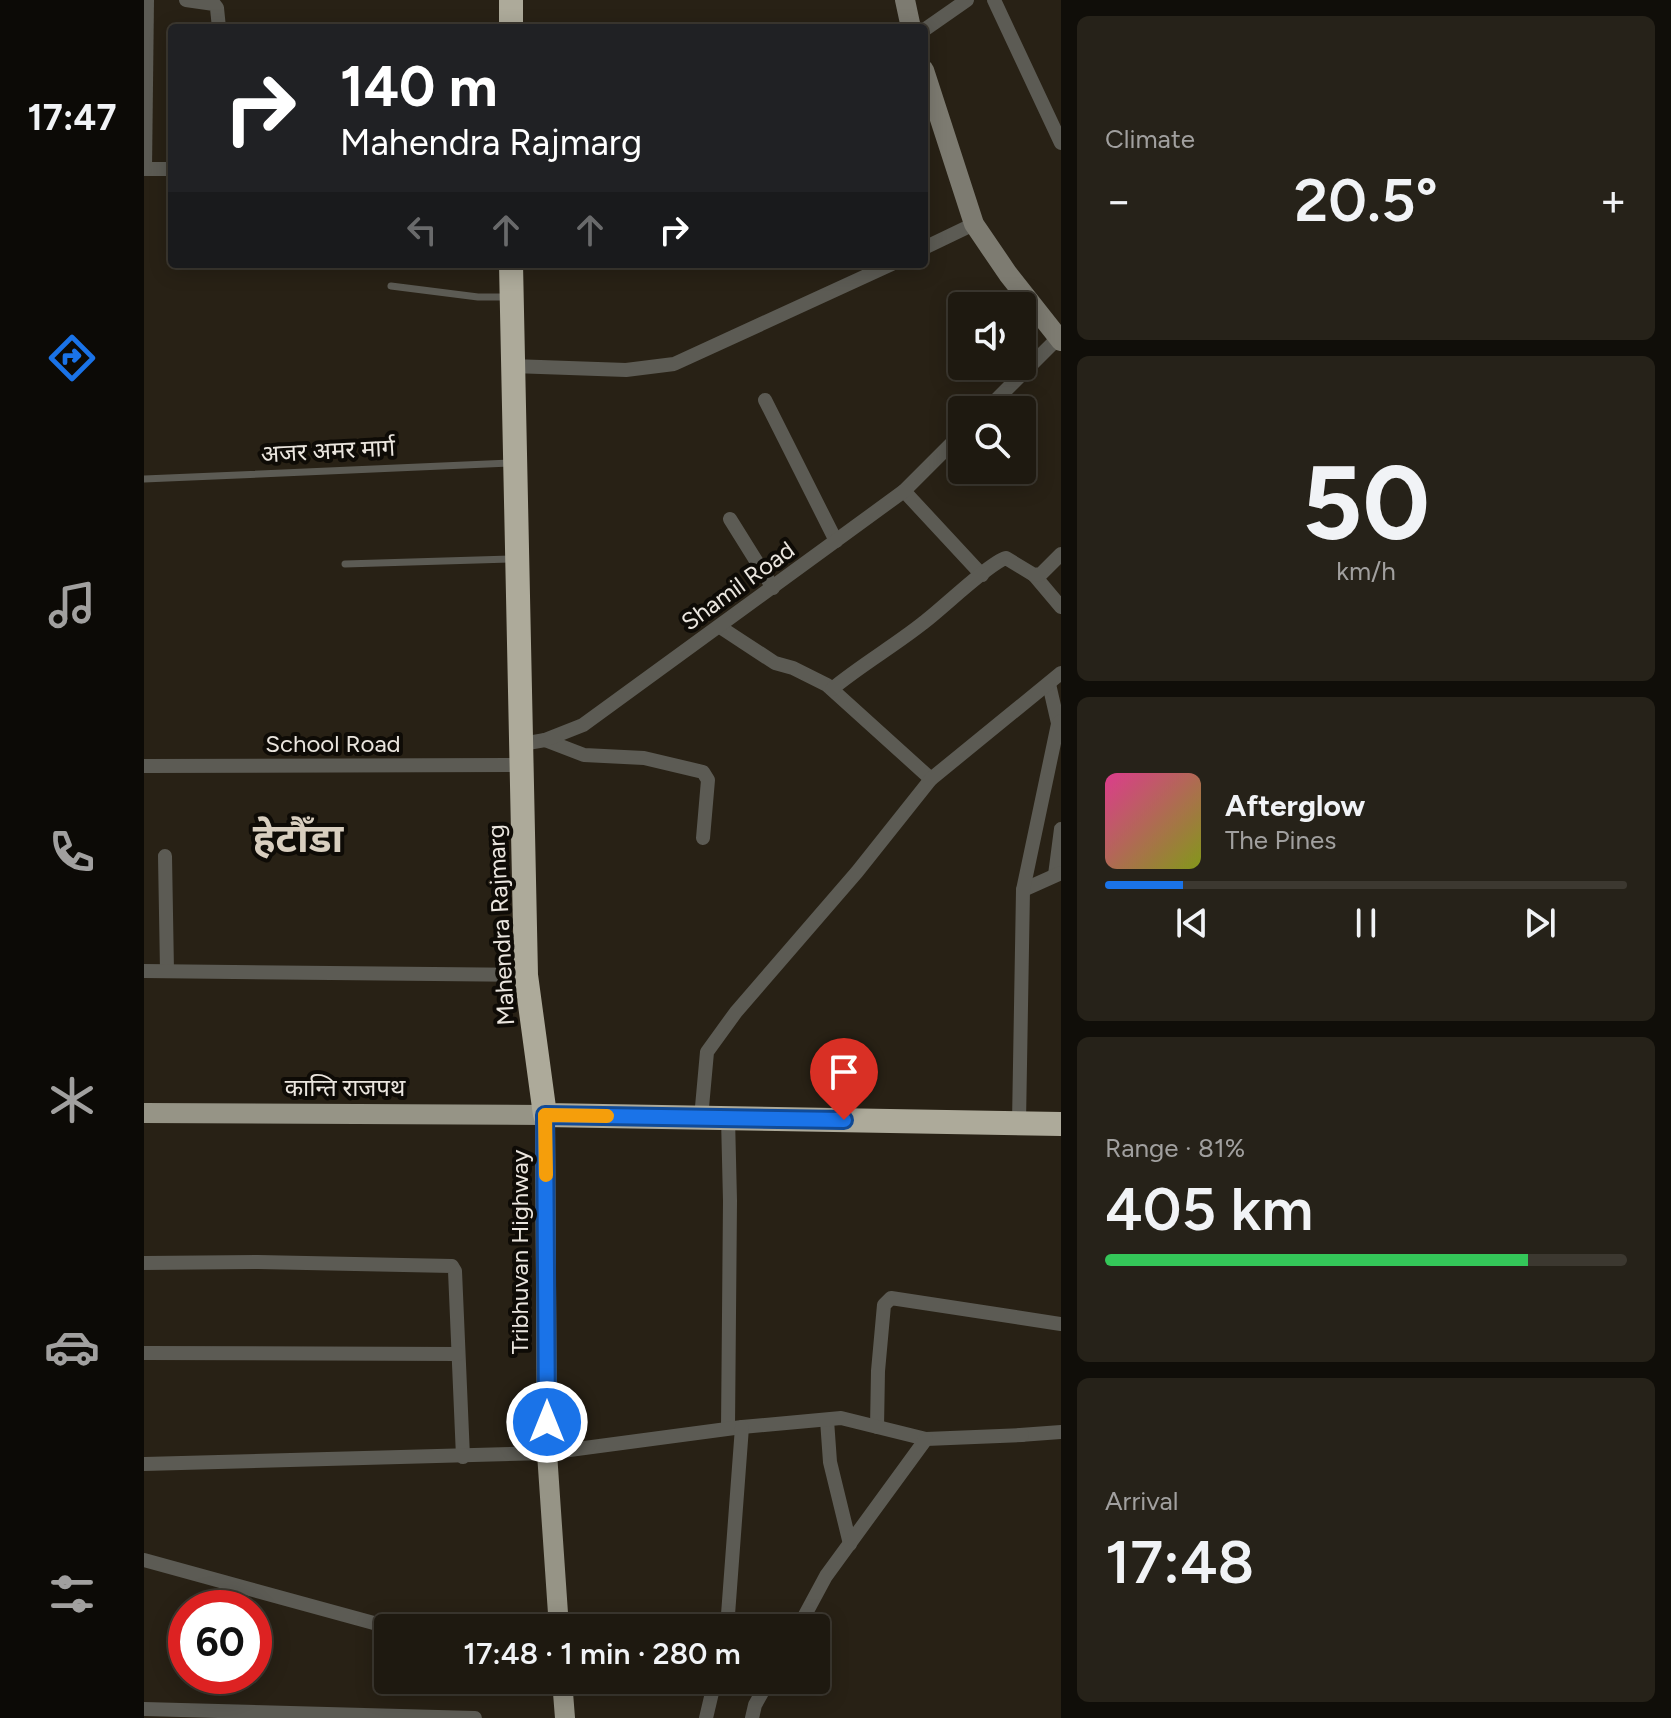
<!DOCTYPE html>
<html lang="en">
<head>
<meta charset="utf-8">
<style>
  :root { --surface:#1e1910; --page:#262219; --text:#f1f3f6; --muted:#a1a09f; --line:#3c3830; --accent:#1a73e8 }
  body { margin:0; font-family:Figtree,"Noto Sans Devanagari",sans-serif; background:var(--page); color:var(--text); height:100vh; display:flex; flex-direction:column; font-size:30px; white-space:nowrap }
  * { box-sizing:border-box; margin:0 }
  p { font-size:26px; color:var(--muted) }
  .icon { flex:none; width:44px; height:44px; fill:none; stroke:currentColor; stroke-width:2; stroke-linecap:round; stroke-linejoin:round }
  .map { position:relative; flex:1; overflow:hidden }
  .drawer { display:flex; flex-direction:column; gap:16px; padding:16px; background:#100e09; width:610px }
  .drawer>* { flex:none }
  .banner { position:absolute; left:24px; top:24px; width:760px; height:244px; border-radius:8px; box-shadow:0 4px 20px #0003,0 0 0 2px var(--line); background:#202124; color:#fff; overflow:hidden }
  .controls { position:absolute; left:804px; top:292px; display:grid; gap:16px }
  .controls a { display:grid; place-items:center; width:88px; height:88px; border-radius:8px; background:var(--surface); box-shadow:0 4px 20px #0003,0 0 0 2px var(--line); font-size:40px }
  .speed { position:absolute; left:24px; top:1590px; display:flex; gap:16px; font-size:40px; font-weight:700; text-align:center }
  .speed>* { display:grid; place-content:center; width:104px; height:104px; border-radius:50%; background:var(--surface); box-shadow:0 4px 20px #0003,0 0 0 2px var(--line); line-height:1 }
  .speed .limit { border:12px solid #d22; background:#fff; color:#111 }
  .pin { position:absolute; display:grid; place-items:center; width:68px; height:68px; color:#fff; margin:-82px -34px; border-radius:50% 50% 50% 0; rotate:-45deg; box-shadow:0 0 8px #0007 }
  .pin .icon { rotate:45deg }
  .me { position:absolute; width:88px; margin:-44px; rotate:0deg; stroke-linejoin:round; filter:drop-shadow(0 0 6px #0008) }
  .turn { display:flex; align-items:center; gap:28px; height:168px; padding:0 40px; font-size:36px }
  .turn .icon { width:104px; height:104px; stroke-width:2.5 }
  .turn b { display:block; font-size:56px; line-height:68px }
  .lanes { display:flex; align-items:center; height:76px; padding:0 40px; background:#0003; justify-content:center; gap:40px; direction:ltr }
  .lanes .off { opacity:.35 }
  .big { font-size:60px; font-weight:600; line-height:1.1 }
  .drawer .card { flex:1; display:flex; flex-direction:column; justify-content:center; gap:12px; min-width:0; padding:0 28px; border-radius:12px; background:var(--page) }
  .drawer .dial { align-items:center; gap:0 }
  .dial b { font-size:104px; line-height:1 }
  .song { display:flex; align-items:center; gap:24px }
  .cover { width:96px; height:96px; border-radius:12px; background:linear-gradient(135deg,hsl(330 70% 55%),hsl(70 70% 35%)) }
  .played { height:8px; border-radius:4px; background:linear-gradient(90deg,var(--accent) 15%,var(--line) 15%) }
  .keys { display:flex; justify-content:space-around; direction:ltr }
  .heat { display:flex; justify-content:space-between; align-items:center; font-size:44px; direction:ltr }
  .charge { height:12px; border-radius:6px; background:linear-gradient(90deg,#34c759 81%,var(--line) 0) }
  .trip { position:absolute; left:230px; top:1614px; width:456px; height:80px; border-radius:8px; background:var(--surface); box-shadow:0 4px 20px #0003,0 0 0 2px var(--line); font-weight:600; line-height:80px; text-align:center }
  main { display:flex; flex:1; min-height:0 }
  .tab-bar { display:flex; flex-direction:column; width:144px; justify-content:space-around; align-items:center; background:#0c0a06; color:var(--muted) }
  .tab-bar .icon { width:56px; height:56px }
  .tab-bar .on { color:var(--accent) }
  .tab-bar b { font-size:36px; color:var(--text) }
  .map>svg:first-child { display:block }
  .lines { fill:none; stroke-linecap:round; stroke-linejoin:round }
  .lane { stroke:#5c5b54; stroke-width:7 }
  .street { stroke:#5c5b54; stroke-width:14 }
  .secondary { stroke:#7d7b71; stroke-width:20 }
  .primary { stroke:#969486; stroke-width:20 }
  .highway { stroke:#adaa9a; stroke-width:24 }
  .route-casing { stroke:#114b97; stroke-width:20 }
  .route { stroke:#1a73e8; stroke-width:14 }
  .slow { stroke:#f59e0b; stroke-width:14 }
  .labels { text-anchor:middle; stroke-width:8; stroke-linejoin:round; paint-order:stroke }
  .street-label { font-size:24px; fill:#eae5de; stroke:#0e0b06 }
  .town-label { font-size:40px; font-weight:bold; fill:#d8cebf; stroke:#0e0b06 }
</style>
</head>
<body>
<main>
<nav class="tab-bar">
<b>17:47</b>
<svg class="icon on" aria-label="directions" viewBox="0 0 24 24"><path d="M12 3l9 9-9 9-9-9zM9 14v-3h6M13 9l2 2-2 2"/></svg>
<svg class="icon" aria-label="music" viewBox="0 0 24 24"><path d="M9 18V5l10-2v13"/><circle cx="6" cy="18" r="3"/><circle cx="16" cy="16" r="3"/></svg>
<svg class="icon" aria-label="phone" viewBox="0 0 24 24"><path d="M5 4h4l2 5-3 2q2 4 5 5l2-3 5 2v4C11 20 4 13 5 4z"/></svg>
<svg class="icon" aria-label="climate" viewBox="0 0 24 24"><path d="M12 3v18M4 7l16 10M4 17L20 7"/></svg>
<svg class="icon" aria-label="car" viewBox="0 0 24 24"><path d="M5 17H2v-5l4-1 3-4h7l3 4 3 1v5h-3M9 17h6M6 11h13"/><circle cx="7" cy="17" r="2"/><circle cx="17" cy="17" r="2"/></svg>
<svg class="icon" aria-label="filters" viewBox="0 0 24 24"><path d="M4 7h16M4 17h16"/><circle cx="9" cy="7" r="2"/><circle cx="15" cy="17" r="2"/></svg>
</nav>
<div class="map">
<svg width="917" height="1718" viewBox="0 0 917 1718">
  <rect width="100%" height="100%" fill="#282115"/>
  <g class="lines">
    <!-- lane -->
    <g class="lane">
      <polyline points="247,286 334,297 365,297"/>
      <polyline points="0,479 368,463"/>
      <polyline points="201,564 367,559"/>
    </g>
    <!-- street -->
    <g class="street">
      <polyline points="42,0 70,4 73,8 75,28"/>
      <polyline points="850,0 917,143"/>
      <polyline points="780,30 823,0"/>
      <polyline points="0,169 28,169"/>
      <polyline points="1,169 3,0"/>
      <polyline points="780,248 830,224"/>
      <polyline points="368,366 482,370 530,364 748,264"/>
      <polyline points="621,400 692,541"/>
      <polyline points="842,410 917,335"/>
      <polyline points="760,491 838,575"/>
      <polyline points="586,519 629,588"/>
      <polyline points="890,575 917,607"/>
      <polyline points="576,627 631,663 649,668 683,685 787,779"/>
      <polyline points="905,684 916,732"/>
      <path d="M688 689C717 665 750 646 779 623 798 609 845 563 862 558L890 575 897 574 917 554"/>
      <polyline points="401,740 440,755 500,758 559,772 564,780 559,838"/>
      <polyline points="378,744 401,740 439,725 760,491 818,433"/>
      <polyline points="0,766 378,765"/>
      <polyline points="21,856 23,971"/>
      <polyline points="911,875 917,829"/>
      <polyline points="879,890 917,873"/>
      <polyline points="0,971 382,975"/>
      <polyline points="557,1118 563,1052 592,1012 713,872 787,779 917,673"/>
      <polyline points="584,1118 586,1201 584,1428"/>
      <polyline points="875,1123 879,890 914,724 917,721"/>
      <polyline points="0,1263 114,1262 308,1266 311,1271 319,1457"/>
      <polyline points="0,1353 314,1354"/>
      <polyline points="683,1420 686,1462 706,1544"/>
      <polyline points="733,1427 734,1371 740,1305 747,1298 917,1324"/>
      <polyline points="876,1435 917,1432"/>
      <polyline points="0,1464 403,1453 598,1427 697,1418 782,1439 878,1435"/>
      <polyline points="0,1560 248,1628"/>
      <polyline points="583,1628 598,1427"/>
      <polyline points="654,1628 682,1576 782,1439"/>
      <polyline points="0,1709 331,1718"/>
      <polyline points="562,1718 571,1680"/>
      <polyline points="608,1718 611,1705 625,1680"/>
    </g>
    <!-- secondary -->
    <g class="secondary">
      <polyline points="761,0 767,28"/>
      <polyline points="780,70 830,224 864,274 917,341"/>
    </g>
    <!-- primary -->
    <g class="primary">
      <polyline points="0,1113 401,1115 403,1453 415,1628"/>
      <polyline points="418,1680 421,1718"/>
    </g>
    <!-- highway -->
    <g class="highway">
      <polyline points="367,28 367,0"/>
      <polyline points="367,264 382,975 401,1115 917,1124"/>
    </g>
  </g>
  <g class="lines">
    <defs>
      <polyline id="route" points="403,1422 401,1115 700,1120"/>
    </defs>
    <!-- route casing -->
    <use href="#route" class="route-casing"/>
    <!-- route -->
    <use href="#route" class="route"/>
    <!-- slow -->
    <polyline class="slow" points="402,1175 401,1115 463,1116"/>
  </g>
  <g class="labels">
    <!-- street labels -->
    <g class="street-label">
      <text transform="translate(184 451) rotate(-3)" y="8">अजर अमर मार्ग</text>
      <text transform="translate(594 586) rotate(-36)" y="8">Shamil Road</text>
      <text x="189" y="752">School Road</text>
      <text transform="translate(357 925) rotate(-93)" y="8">Mahendra Rajmarg</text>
      <text x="201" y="1096">कान्ति राजपथ</text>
      <text transform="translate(376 1252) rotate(-90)" y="8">Tribhuvan Highway</text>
    </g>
    <!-- town labels -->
    <g class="town-label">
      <text x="154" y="852">हेटौँडा</text>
    </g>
  </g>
</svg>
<div class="controls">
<a><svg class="icon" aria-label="sound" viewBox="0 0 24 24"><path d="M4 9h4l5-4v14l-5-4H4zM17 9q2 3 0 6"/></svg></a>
<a><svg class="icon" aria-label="search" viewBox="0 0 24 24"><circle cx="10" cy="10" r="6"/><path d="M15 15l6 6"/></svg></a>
</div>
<div class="speed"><div class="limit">60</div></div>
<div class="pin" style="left:700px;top:1120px;background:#d93025"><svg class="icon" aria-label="arrive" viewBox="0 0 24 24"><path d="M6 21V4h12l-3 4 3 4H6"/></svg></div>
<svg class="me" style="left:403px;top:1422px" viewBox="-20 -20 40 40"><circle r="17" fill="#1a73e8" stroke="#fff" stroke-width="3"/><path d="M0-11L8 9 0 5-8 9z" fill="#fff"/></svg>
<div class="trip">17:48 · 1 min · 280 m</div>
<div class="banner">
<div class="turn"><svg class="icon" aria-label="right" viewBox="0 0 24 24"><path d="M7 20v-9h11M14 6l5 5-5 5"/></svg><div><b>140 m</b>Mahendra Rajmarg</div></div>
<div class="lanes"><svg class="icon off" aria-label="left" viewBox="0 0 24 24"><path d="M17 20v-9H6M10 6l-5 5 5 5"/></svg><svg class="icon off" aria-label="ahead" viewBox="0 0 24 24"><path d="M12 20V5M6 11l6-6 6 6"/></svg><svg class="icon off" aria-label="ahead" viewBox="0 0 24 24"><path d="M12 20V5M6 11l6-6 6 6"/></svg><svg class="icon" aria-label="right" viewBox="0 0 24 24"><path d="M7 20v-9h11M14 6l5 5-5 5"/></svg></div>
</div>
</div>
<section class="drawer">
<div class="card"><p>Climate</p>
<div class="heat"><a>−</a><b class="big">20.5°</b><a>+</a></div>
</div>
<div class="card dial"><b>50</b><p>km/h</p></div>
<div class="card">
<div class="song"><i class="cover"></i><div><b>Afterglow</b><p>The Pines</p></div></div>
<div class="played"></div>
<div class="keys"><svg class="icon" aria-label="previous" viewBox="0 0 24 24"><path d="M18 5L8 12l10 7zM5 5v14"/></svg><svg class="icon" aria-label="pause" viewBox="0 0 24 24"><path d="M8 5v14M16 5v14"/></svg><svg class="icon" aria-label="next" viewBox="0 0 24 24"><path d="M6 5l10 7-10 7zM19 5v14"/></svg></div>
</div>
<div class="card"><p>Range · 81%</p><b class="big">405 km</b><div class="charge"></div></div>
<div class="card"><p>Arrival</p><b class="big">17:48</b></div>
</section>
</main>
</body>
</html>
